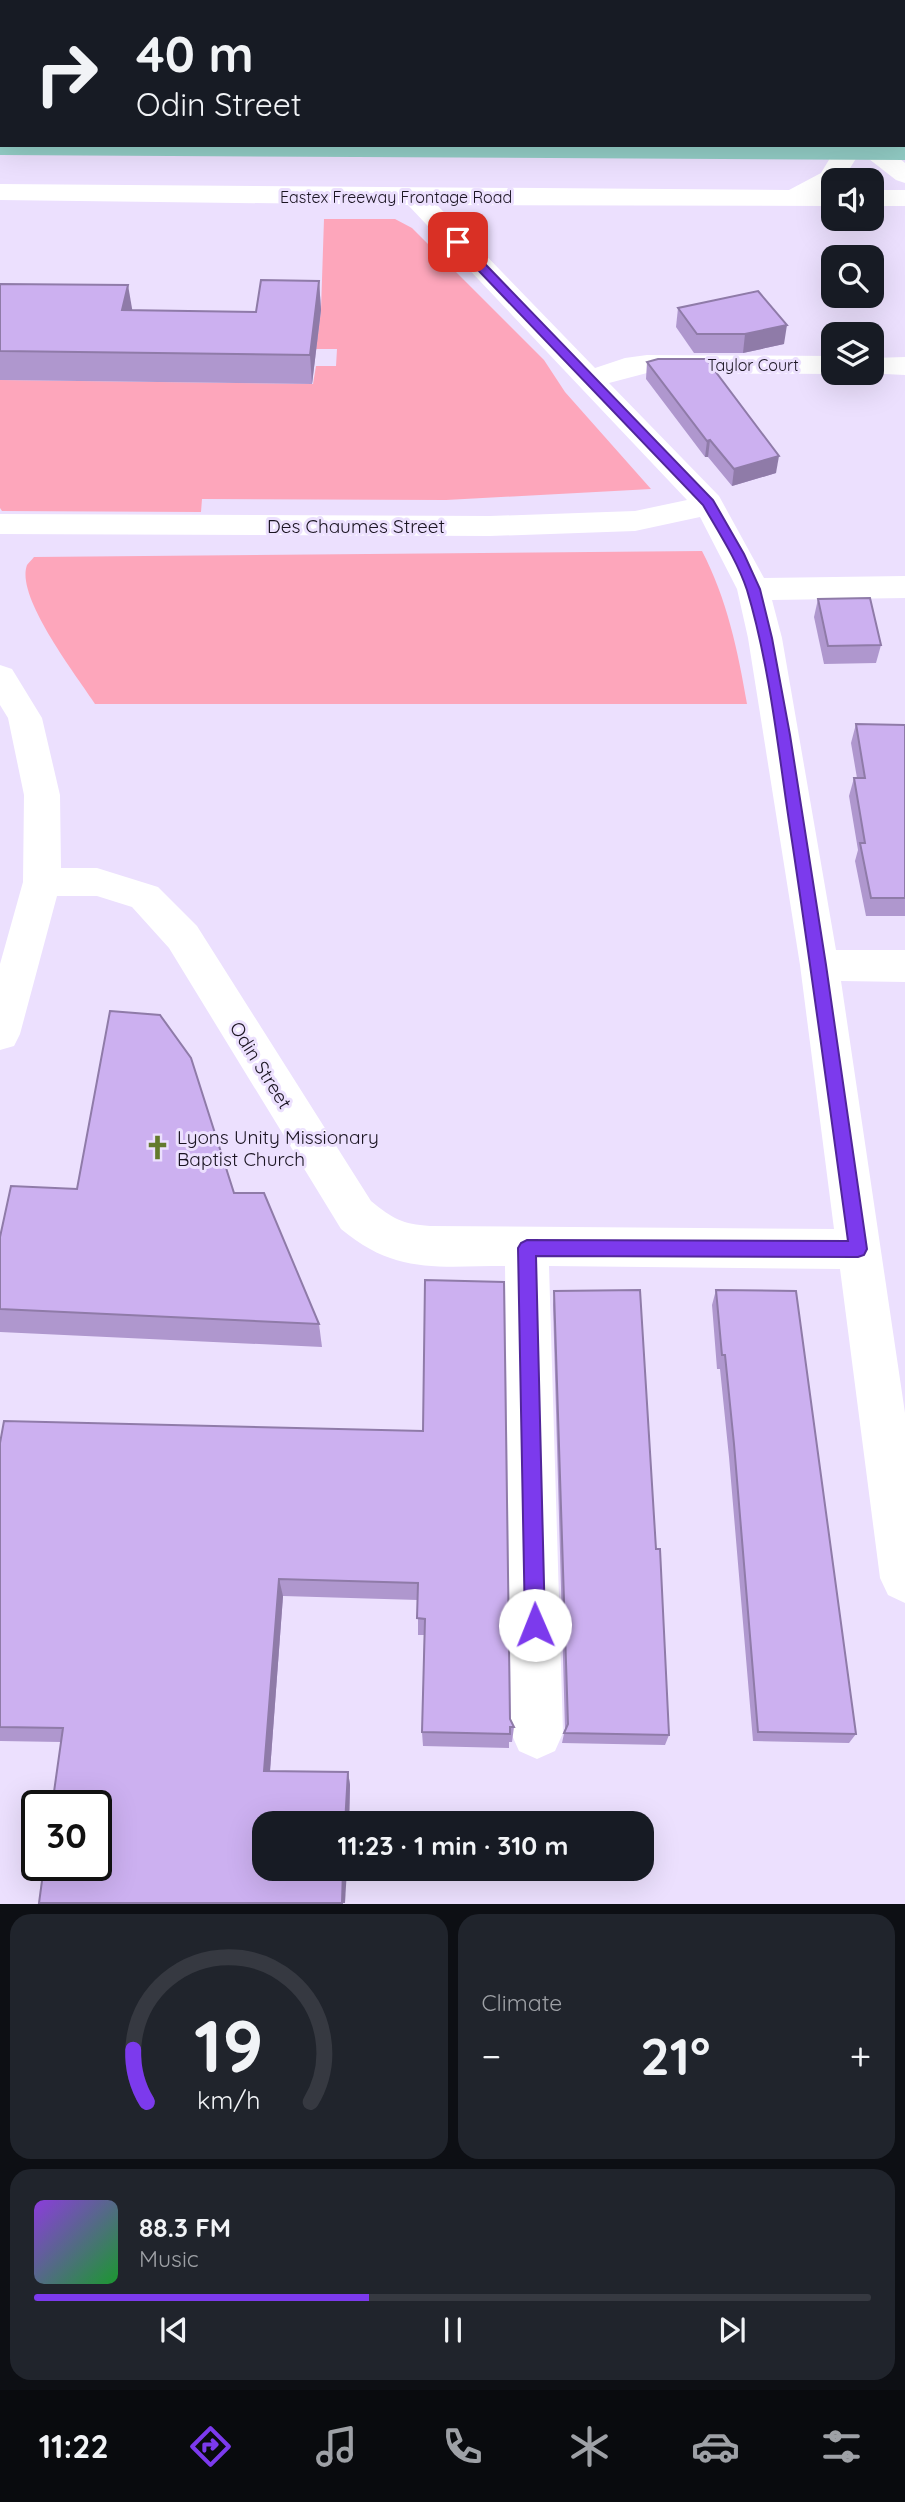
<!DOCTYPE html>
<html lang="en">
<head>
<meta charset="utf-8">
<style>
  :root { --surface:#171b24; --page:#20242c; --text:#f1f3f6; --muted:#9ea1a6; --line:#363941; --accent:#7c3aed }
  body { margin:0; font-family:Quicksand,sans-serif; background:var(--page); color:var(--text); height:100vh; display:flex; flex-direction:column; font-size:26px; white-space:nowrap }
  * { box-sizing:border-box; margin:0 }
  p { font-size:23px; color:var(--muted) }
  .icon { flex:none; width:38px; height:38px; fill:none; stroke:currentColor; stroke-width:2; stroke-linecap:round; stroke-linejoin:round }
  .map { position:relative; height:1904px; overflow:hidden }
  .drawer { display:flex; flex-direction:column; gap:10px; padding:10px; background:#0d0f14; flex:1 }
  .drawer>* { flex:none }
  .guide { position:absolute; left:0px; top:0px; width:906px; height:147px; box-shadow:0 7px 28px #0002; background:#171b24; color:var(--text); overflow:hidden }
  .buttons { position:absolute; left:821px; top:168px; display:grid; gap:14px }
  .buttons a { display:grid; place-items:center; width:63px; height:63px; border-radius:14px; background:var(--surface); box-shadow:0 7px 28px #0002; font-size:35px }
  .speed { position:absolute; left:21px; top:1790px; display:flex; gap:14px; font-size:35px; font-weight:700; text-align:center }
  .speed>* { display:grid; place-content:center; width:91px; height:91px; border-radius:50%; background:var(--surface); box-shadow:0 7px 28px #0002; line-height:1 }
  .speed .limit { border:4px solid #111; border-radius:10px; background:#fff; color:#111 }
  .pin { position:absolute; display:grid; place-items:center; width:60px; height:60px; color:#fff; margin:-30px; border-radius:14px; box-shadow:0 4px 10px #0006 }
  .me { position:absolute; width:77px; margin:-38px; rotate:359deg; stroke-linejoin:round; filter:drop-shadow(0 0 5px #0008) }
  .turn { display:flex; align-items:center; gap:24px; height:147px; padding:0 21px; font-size:32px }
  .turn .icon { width:91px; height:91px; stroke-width:2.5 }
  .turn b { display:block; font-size:49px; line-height:60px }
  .big { font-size:52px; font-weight:800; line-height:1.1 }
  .drawer .tile { flex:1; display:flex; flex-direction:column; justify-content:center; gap:10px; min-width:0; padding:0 24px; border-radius:21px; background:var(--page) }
  .drawer .dial { align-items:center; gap:0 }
  .dial svg { height:182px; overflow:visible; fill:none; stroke:var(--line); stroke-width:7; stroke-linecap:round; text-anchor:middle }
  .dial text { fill:var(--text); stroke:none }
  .song { display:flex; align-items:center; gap:21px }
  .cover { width:84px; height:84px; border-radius:10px; background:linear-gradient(135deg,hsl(270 70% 55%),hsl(130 70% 35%)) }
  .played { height:7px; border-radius:4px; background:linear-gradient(90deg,var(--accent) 40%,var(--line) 40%) }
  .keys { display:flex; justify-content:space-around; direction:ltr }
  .heat { display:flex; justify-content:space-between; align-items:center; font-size:38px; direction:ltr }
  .drawer .tiles { flex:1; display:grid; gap:10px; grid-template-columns:1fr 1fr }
  .tile:last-child { grid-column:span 2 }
  .trip { position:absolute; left:252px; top:1811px; width:402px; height:70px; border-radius:21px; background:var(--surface); box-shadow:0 7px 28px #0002; font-weight:800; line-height:70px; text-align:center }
  .tabs { display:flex; height:112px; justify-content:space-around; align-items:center; background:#090b0e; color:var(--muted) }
  .tabs .icon { width:49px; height:49px }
  .tabs .selected { color:var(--accent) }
  .tabs b { font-size:32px; color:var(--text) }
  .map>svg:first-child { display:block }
  .green { fill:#fda6bb }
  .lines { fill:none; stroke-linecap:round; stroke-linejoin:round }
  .minor { fill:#fff; fill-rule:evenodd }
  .major { fill:#92ccc5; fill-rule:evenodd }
  .highway { fill:#49aa9e; fill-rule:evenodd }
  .rail { stroke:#5b5365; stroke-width:3.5; stroke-dasharray:8 8; stroke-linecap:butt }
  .wall { fill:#af97ce }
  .shaded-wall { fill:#8f7ba8 }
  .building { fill:#ccb0f0; stroke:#8f7ba8; stroke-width:2 }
  .route { fill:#7c3aed; stroke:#51269a; stroke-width:2 }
  .labels { text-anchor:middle; stroke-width:6; stroke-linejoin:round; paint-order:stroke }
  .far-street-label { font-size:16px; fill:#1a1421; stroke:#ece0fe }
  .street-label { font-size:19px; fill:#1a1421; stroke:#ece0fe }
  .poi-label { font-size:19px; fill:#1a1421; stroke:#ece0fe; text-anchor:start }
</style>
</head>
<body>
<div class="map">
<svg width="905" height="1904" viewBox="0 0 905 1904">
  <rect width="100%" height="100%" fill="#ece0fe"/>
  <!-- green -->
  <g class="green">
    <polygon points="324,219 395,219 412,228 544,360 565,392 651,489 446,500 202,499 201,512 2,511 0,508 0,380 313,384 316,366 336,366 337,349 316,349 321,310"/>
    <path d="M702 551C727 599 738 651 747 704H95C77 676 15 597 27 565 29 562 32 560 34 557Z"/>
  </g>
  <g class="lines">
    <!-- minor -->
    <g class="minor">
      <polygon points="672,0 695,0 696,2 673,2"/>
      <path d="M838 145H883L905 163V183L896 180 860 152 844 178 833 180V188L828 190H833V206L437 205 595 368 625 358 647 355 833 356V373H836L833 374 647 373 609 383 719 496 764 578 905 576V598L772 600 782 638 836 950H905V982L841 981 905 1413V1603L888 1595 880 1578 840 1269 549 1266 563 1733 555 1751 537 1759 519 1751 511 1733 505 1266C438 1266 396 1275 341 1229L169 948 132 907 97 896H57L20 1034 14 1046 0 1050V964L23 882 24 795 8 718 0 705V665L12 669 42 718 60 795 61 868H97L158 887 197 926 371 1201C393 1219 402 1224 430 1226L834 1229 800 965 748 638 737 589 700 517 635 531 490 536 0 534V514L490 516 635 511 687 500 408 205 0 200V184L789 190 821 173Z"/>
      <rect x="872" y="190" width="33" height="16"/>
      <polygon points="905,357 905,375 865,373 872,373 872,358"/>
    </g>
    <!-- major -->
    <polygon class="major" points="0,141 2,145 905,144 905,160 0,155"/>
    <!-- highway -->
    <g class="highway">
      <polygon points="110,0 207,0 208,2 111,2"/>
      <rect x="0" y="28" width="2" height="14"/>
      <rect x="0" y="66" width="2" height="14"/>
      <rect x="0" y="101" width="2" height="14"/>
    </g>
    <!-- rail -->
    <g class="rail">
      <polyline points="834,0 836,2"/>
      <polyline points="853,0 856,2"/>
    </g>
  </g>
  <!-- wall -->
  <g class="wall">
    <polygon points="319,281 321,310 312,384 0,380 0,284 132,310 256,312"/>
    <polygon points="678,308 784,344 743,353 694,353 676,327"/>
    <polygon points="647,362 776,473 732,486 708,457 705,457 646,379"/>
    <polygon points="818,599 881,645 876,663 824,664 814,617"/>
    <polygon points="856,724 905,725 905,916 866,916 855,861 858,850 849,796 854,778 857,778 851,743"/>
    <polygon points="234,1193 319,1324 322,1347 0,1332 0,1237"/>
    <polygon points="716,1290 856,1734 849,1743 753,1741 729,1457 720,1369 717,1369 712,1305"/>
    <polygon points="554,1291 669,1735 665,1745 562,1743 565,1729 553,1305"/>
    <polygon points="423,1431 510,1719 514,1727 512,1742 509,1742 509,1748 423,1746 422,1732 424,1635 418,1635 418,1600 283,1596 270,1771 348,1772 350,1785 349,1824 264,1824 61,1742 0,1741 0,1443"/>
  </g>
  <!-- shaded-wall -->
  <g class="shaded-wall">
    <polygon points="319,281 321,310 312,384 310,355"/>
    <polygon points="128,285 133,314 122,310"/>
    <polygon points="787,325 784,344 743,353 745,334"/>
    <polygon points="710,440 708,457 705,457 707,441"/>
    <polygon points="779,456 776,473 732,486 734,469"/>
    <polygon points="279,1579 283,1596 269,1784 264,1771"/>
    <polygon points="348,1772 350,1785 349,1824 345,1824"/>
    <polygon points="343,1869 347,1869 345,1903 342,1903"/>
  </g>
  <!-- building -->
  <g class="building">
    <polygon points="261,280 319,281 310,355 0,351 0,284 128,285 122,310 256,312"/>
    <polygon points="758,291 787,325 745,334 697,334 678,308"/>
    <polygon points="658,359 706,359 779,456 734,469 710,440 707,441 647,362"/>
    <polygon points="870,598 881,645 828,646 818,599"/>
    <polygon points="856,724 905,725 905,898 871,898 860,843 865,843 854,778 865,778"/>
    <polygon points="110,1011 160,1015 191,1058 234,1193 264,1193 319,1324 0,1309 0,1237 11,1186 77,1189"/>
    <polygon points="425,1280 504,1282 510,1719 514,1727 510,1727 510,1734 422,1732 425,1619 417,1618 418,1583 279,1579 264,1771 348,1772 345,1824 264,1824 264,1869 343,1869 342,1903 39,1903 44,1866 96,1866 96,1806 52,1806 63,1728 0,1727 0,1443 4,1421 423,1431"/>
    <polygon points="640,1290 656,1549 660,1549 669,1735 564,1733 568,1724 554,1291"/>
    <polygon points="716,1290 796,1291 856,1734 758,1732 734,1444 725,1355 722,1355"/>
  </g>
  <!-- route -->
  <path class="route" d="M454 240H462L713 500 744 554 760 589 772 638 790 735 826 965 867 1249 864 1255 858 1257 536 1256 545 1625 542 1632 535 1635 528 1632 525 1625 518 1248 521 1243 527 1240 848 1241C830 1108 812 974 792 841 779 759 771 670 747 590 737 560 719 533 703 505L454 245Z"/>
  <!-- icons -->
  <defs>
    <symbol id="church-bare" viewBox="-9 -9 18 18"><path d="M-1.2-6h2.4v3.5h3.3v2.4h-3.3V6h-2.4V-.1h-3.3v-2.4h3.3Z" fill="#637a2c" stroke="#ece0fe" stroke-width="2.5" paint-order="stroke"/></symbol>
  </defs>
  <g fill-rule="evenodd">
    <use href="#church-bare" x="140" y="1130" width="35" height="35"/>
  </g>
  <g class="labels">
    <!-- far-street labels -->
    <g class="far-street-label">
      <text x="396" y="203">Eastex Freeway Frontage Road</text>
      <text x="753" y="371">Taylor Court</text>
    </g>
    <!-- street labels -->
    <g class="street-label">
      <text x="356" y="533">Des Chaumes Street</text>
      <text transform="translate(261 1065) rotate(58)" y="7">Odin Street</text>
    </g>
    <!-- poi labels -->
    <g class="poi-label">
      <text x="177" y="1144">Lyons Unity Missionary<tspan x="177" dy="22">Baptist Church</tspan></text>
    </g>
  </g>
</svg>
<div class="buttons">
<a><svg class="icon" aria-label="sound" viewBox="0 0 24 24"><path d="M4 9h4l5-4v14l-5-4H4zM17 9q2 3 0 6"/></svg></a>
<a><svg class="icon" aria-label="search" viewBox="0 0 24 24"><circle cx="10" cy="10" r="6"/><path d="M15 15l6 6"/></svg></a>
<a><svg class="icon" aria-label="layers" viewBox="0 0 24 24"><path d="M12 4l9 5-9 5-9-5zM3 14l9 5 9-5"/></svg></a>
</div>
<div class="speed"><div class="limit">30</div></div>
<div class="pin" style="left:458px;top:242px;background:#d93025"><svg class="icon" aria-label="arrive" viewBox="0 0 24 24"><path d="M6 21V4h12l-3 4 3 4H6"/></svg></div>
<svg class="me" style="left:535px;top:1625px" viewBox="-20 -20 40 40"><circle r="19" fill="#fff"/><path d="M0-13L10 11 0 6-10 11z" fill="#7c3aed"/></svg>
<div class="trip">11:23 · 1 min · 310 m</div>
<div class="guide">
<div class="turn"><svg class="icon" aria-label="right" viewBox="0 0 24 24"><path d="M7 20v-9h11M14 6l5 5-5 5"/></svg><div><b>40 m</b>Odin Street</div></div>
</div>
</div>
<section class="drawer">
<div class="tiles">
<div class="tile dial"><svg viewBox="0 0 100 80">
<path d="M14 69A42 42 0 1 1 86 69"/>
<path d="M14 69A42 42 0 0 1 8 46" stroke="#7c3aed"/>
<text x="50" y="56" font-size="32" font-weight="700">19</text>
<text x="50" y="72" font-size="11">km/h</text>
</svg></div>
<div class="tile"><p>Climate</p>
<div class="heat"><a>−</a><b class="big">21°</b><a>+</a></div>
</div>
<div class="tile">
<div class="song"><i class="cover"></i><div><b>88.3 FM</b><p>Music</p></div></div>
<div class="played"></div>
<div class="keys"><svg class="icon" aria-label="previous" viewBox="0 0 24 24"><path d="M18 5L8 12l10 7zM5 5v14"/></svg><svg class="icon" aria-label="pause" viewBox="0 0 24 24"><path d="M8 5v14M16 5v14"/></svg><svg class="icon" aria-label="next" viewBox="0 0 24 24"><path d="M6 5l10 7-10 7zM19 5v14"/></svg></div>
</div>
</div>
</section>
<nav class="tabs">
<b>11:22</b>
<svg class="icon selected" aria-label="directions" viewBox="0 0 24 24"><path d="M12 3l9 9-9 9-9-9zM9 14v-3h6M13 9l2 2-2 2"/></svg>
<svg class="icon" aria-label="music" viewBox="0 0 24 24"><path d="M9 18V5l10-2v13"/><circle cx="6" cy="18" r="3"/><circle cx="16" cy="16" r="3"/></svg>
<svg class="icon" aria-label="phone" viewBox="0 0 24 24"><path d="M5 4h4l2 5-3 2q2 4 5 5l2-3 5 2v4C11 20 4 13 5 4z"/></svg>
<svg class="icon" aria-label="climate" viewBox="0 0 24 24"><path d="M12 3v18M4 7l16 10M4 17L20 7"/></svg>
<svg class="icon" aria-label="car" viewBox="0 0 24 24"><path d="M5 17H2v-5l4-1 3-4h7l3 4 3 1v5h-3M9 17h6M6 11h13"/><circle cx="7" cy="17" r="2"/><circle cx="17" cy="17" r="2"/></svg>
<svg class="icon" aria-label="filters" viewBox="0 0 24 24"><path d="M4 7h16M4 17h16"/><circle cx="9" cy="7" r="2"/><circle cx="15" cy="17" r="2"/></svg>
</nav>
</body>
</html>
